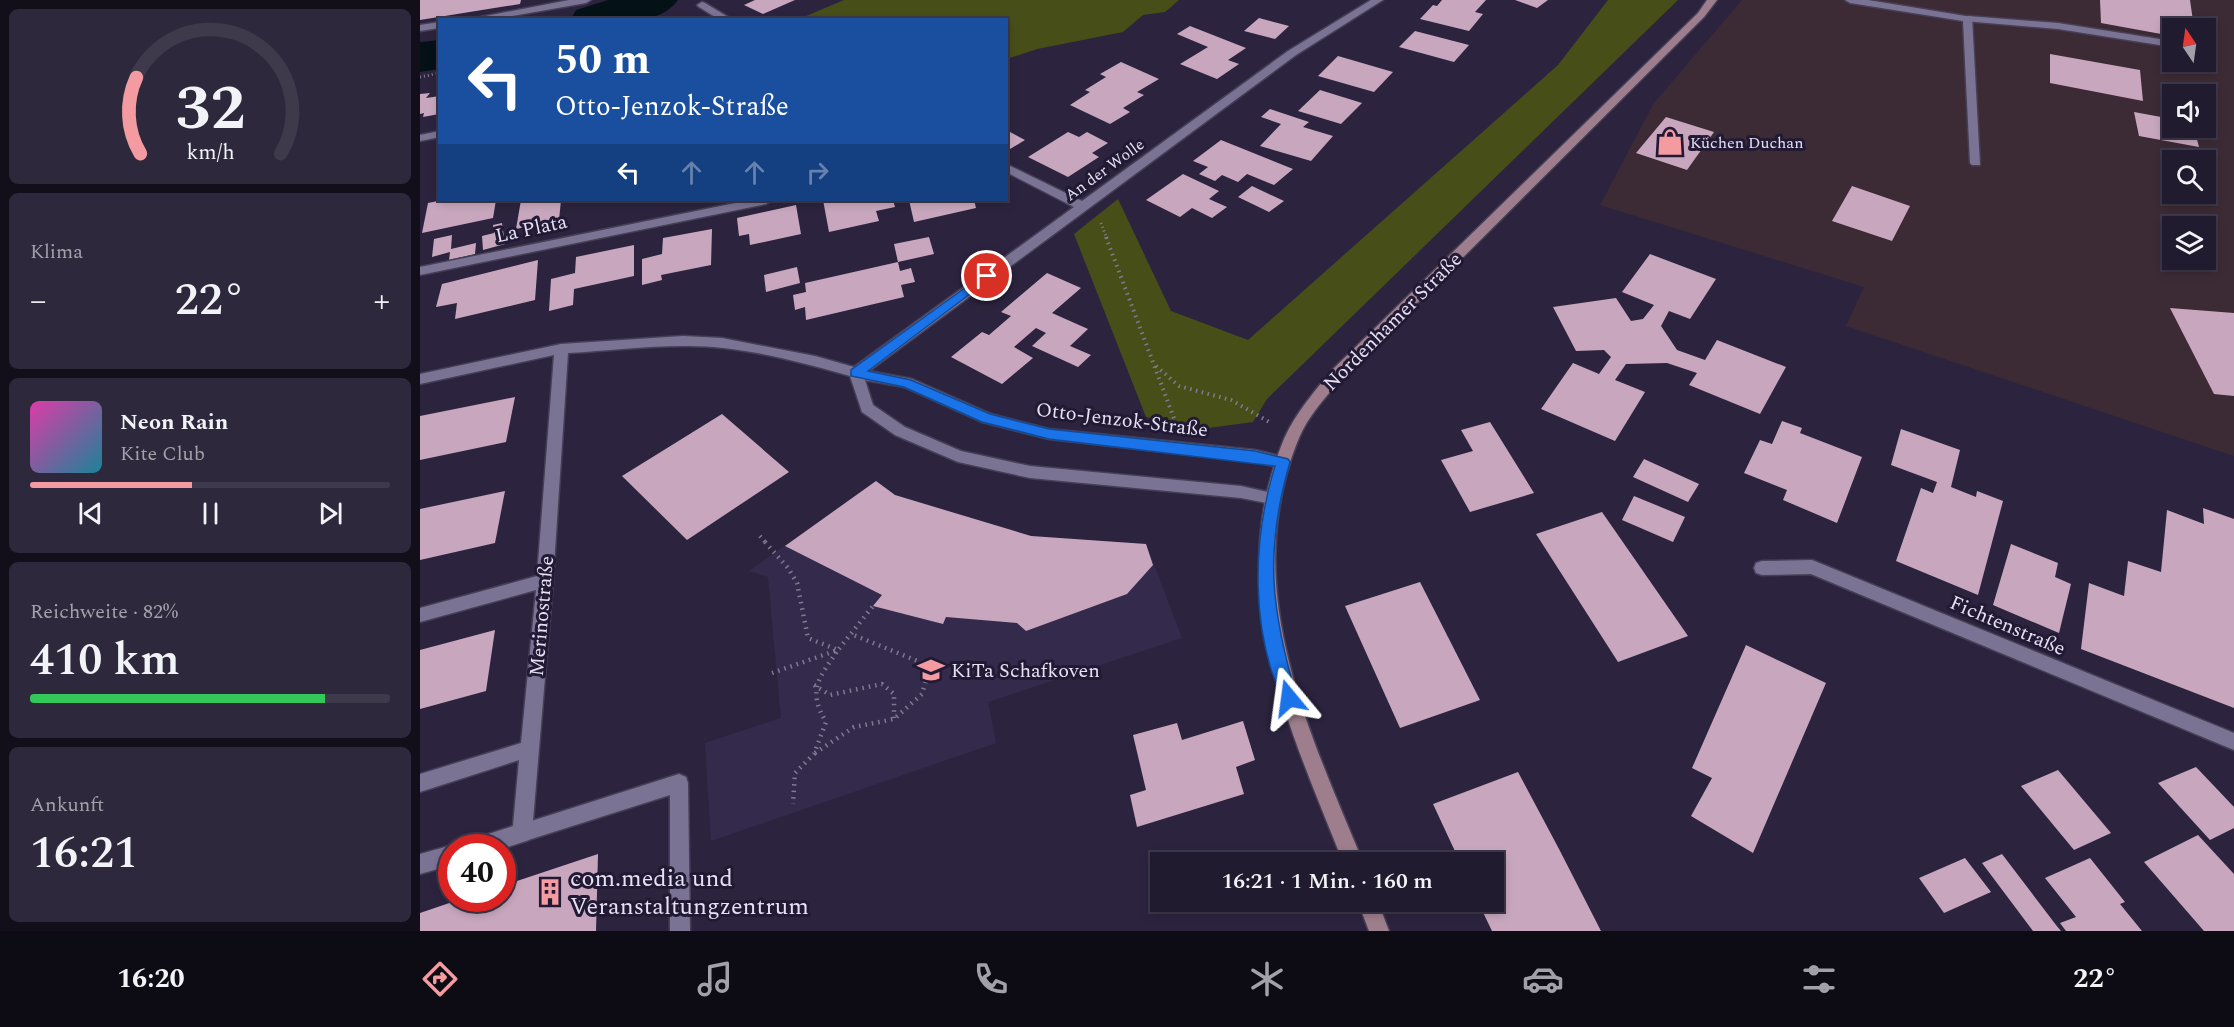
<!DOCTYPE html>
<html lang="de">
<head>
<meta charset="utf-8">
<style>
  :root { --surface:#211b2f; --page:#2d283b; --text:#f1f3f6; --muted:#a2a1aa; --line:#3e394b; --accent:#f49aa1 }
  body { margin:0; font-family:Spectral,serif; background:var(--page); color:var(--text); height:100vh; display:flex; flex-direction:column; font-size:22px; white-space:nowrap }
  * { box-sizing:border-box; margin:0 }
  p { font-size:20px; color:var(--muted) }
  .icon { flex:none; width:33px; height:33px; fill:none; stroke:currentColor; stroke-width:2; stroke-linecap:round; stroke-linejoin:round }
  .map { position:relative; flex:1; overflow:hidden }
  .panel { display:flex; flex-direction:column; gap:9px; padding:9px; background:#120f1a; width:420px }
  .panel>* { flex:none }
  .hud { position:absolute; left:18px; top:18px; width:570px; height:183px; border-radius:0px; box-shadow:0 3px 9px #0003,0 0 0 2px var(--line); background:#1a4fa0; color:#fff; overflow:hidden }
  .needle { width:39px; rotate:347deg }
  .tools { position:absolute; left:1742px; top:18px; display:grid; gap:12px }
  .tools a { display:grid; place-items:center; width:54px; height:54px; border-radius:0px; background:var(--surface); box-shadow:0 3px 9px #0003,0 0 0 2px var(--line); font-size:30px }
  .speed { position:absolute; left:18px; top:834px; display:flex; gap:12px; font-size:30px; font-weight:700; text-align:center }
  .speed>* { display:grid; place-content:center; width:78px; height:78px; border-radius:50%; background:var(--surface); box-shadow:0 3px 9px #0003,0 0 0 2px var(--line); line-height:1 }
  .speed .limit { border:9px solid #d22; background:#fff; color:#111 }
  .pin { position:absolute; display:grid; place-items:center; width:51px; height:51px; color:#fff; margin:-26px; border:3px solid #fff; border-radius:50%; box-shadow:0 2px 6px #0007 }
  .me { position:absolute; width:66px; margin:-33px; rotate:344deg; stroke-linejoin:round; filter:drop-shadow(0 0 4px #0008) }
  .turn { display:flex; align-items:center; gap:21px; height:126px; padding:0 18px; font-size:27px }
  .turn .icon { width:78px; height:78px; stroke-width:2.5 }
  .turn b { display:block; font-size:42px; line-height:51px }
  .lanes { display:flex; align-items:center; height:57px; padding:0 18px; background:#0003; justify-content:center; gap:30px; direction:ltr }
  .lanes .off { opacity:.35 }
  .big { font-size:45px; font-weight:600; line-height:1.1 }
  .panel .card { flex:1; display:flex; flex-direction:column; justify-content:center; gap:9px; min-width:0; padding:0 21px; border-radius:9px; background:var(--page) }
  .panel .dial { align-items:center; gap:0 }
  .dial svg { height:156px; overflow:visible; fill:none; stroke:var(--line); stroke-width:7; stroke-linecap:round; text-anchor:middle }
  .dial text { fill:var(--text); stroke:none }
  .song { display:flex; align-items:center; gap:18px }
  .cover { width:72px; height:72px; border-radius:9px; background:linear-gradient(135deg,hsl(320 70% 55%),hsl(190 70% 35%)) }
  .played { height:6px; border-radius:3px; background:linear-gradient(90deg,var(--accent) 45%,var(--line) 45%) }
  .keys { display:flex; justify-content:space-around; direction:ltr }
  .heat { display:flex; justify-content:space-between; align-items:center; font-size:33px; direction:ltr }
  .charge { height:9px; border-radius:4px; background:linear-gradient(90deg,#34c759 82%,var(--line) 0) }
  .trip { position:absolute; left:730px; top:852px; width:354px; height:60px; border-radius:0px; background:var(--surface); box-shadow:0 3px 9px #0003,0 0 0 2px var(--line); font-weight:600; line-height:60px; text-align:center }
  .menu { display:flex; height:96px; justify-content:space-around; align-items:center; background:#0d0b13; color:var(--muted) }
  .menu .icon { width:42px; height:42px }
  .menu .selected { color:var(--accent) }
  .menu b { font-size:27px; color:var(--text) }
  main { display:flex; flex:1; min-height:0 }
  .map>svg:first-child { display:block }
  .commercial { fill:#3c2b34; fill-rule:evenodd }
  .built { fill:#342a4c }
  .green { fill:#484e18 }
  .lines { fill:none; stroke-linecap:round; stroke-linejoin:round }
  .river { fill:#041217; fill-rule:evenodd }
  .building { fill:#c8a7be }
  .lane-casing { stroke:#463f56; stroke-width:3 }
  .street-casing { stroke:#463f56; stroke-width:3 }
  .secondary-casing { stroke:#463f56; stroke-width:3 }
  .path-far2 { stroke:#807a91; stroke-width:3; stroke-dasharray:1 3; stroke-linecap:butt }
  .path-far1 { stroke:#807a91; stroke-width:4; stroke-dasharray:1.5 4.5; stroke-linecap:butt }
  .path { stroke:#807a91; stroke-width:4.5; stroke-dasharray:1.5 5; stroke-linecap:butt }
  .lane { fill:#7b7394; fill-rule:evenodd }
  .street { fill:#7b7394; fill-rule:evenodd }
  .secondary { fill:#9e7e8c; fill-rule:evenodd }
  .route { fill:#1a73e8; stroke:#114b97; stroke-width:1.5 }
  .labels { text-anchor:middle; stroke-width:6; stroke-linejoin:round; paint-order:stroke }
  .far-poi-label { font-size:16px; fill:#e5e1f3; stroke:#221a35; text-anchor:start }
  .far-street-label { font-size:16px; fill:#e5e1f3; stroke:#221a35 }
  .street-label { font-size:20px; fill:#e5e1f3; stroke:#221a35 }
  .poi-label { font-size:20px; fill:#e5e1f3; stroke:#221a35; text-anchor:start }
  .near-poi-label { font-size:24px; fill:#e5e1f3; stroke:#221a35; text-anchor:start }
</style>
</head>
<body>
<main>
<section class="panel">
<div class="card dial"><svg viewBox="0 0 100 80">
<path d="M14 69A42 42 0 1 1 86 69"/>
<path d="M14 69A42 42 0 0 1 12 30" stroke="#f49aa1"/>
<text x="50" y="56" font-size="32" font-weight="700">32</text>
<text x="50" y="72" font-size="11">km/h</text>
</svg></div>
<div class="card"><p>Klima</p>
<div class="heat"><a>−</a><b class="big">22°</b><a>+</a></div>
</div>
<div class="card">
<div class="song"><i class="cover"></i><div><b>Neon Rain</b><p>Kite Club</p></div></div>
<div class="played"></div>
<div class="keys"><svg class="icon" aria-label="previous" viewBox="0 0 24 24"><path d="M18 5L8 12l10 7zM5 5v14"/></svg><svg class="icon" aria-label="pause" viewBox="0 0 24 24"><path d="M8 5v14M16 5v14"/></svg><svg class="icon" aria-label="next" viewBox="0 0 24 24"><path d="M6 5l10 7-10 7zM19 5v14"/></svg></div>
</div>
<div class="card"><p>Reichweite · 82%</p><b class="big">410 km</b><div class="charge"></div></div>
<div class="card"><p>Ankunft</p><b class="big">16:21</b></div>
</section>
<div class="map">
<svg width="1814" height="931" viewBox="0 0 1814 931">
  <rect width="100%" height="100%" fill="#2c243f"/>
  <!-- commercial -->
  <path class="commercial" d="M1322 0H1814V456L1426 326 1444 287 1180 205 1234 103ZM1752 28H1785V62H1752ZM1752 94H1785V128H1752ZM1752 160H1785V194H1752ZM1752 226H1785V260H1752Z"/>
  <!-- built -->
  <polygon class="built" points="456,481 475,495 611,536 726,544 762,638 568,702 576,743 291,841 285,743 361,718 348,577 329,571"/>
  <!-- green -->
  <g class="green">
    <polygon points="424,0 759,0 745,12 723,15 703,32 617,49 587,59 586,20 379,19"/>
    <polygon points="1188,0 1258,0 847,399 833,422 781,429 726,417 654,234 698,199 751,311 828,340 1138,65"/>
  </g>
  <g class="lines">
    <!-- river -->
    <g class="river">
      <path d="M188 0H258C237 30 182 20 150 20L156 10Z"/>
      <polygon points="20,40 20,69 0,72 0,42"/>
    </g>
  </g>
  <!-- building -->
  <g class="building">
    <polygon points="0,0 101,0 100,4 0,20"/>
    <polygon points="335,0 375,0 343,14 324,5"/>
    <polygon points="1022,0 1066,0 1055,12 1063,14 1049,31 1000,19 1013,5 1017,6"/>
    <polygon points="1095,0 1128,0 1117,8"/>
    <polygon points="1680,0 1770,0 1774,28 1752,28 1752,36 1681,23"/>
    <polygon points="839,18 869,26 855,39 824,31"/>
    <polygon points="770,26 826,48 808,60 819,64 797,79 760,64 788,47 757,34"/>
    <polygon points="995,31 1049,45 1034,62 979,47"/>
    <polygon points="1630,54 1720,70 1723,101 1630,83"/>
    <polygon points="918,56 973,72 954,92 898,76"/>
    <polygon points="701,62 739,79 717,92 724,95 703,108 710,112 690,124 650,105 670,92 665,90 686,77 680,74"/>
    <polygon points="900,90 942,103 921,124 878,111"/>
    <polygon points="10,93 6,98 20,96 19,114 3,117 4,113 0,114 0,94"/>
    <polygon points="850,109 889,122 883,127 913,136 891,161 840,146 861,124 841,117"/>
    <polygon points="1714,112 1752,119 1752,128 1774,128 1779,147 1719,136"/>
    <polygon points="1246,117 1294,132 1267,170 1216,153"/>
    <polygon points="590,132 605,140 590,149 586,147 586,134"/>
    <polygon points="648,132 659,137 667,132 688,143 672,153 679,157 648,177 608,157"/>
    <polygon points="801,140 873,169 854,185 827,174 818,182 802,175 795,181 779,174 788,167 773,161"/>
    <polygon points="763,174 799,191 789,199 807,207 792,218 772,208 760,217 726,200"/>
    <polygon points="832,186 864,201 849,212 818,197"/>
    <polygon points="1432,186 1490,206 1472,241 1412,221"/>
    <polygon points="23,200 76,200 73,218 2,233 8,203"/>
    <polygon points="101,200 141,200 139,220 96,229"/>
    <polygon points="403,200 473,200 475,207 456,211 459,221 409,232"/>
    <polygon points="489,200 554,200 556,208 494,222"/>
    <polygon points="376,205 381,234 330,245 329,234 319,236 317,218"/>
    <polygon points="82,223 85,244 63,250 62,236 74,233 73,225"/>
    <polygon points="292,229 291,265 241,275 242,280 222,285 222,259 242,254 243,238"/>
    <polygon points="32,235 31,249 56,243 55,254 29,260 30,252 12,257 14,239"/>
    <polygon points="509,237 514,254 478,262 480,271 491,268 495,282 481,285 484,297 386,320 385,307 375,310 373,295 386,292 385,283 478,262 474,244"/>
    <polygon points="214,245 214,276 154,289 153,305 129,311 131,279 155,273 156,257"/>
    <polygon points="1230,254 1296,279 1270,319 1249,311 1241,326 1257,350 1285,360 1297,340 1366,367 1340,414 1269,385 1277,373 1247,363 1206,364 1195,380 1225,392 1195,441 1121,409 1153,363 1179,374 1191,357 1184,350 1156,351 1133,307 1196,298 1211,321 1223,319 1234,305 1202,292"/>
    <polygon points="118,260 115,300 35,319 37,303 16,307 22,284"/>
    <polygon points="377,267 380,283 346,292 344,275"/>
    <polygon points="627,273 661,288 632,313 668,329 650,346 671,355 658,367 612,346 626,333 616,328 594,347 613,358 582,384 531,357 562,332 569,335 591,316 581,312"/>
    <polygon points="1750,308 1814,313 1814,396 1794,394"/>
    <polygon points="95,397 86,442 0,460 0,416"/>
    <polygon points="302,414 369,472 267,540 202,476"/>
    <polygon points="1362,421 1382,428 1380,433 1442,457 1417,523 1363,500 1367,490 1324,473 1340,440 1352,444"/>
    <polygon points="1070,422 1114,493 1050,512 1021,460 1053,451 1041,430"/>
    <polygon points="1481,429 1540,450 1531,487 1556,497 1557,491 1583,501 1558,595 1476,561 1501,488 1513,493 1517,482 1471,465"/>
    <polygon points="1224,459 1279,484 1268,502 1213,477"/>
    <polygon points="456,481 475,495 611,536 726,544 733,565 707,594 606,631 597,623 526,617 523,624 453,606 462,595 365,546"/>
    <polygon points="85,491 75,543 0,560 0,509"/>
    <polygon points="1214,496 1265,517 1253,542 1202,520"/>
    <polygon points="1783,508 1814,519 1814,708 1661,649 1669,583 1704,596 1708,561 1741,572 1747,510 1784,524"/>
    <polygon points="1182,512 1268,636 1198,662 1116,534"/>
    <polygon points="1591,544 1638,563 1635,577 1651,584 1639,633 1573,605"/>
    <polygon points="1000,582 1060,700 980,728 925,606"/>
    <polygon points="75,630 66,691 0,709 0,650"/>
    <polygon points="1326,645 1406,683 1333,853 1271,816 1292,778 1272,768"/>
    <polygon points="823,721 835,760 816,767 824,794 717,827 710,795 726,790 713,735 757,723 762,740"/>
    <polygon points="1776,767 1814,807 1814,828 1790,840 1738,783"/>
    <polygon points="1638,770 1691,833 1654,850 1601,786"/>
    <polygon points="1098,772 1139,849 1181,931 1072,931 1058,902 1074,902 1074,862 1040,862 1013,804"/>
    <polygon points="1778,835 1814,874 1814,931 1784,931 1724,862"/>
    <polygon points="178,854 176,931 0,931 0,913 44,898 82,898 82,886"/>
    <polygon points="1582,854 1636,925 1641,931 1613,931 1562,863"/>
    <polygon points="1545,858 1571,892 1524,913 1499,878"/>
    <polygon points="1670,858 1705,902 1700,904 1722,931 1646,931 1640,923 1656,917 1625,878"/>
  </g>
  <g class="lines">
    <defs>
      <g id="lane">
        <polygon points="1548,16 1638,23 1752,41 1752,47 1638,29 1544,21 1543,19"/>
        <polygon points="259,774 266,777 268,783 270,931 250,931 250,795 102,842 95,840 92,833 95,826 102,824"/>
      </g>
      <g id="street">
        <polygon points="149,0 171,0 166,3 70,20 45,20"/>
        <path d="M951 0H963L876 55 449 371 492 379 571 414 629 429 835 450 868 458 870 462 868 466 863 468 835 462 629 439 562 422 484 387 445 380 453 405 485 427 541 451 610 466 821 486 857 494 860 498 857 502 852 504 821 498 610 478 538 462 475 435 442 412 430 376C377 361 318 345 263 346 224 346 186 351 148 353L133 581 112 833 109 840 82 849 45 848 47 841 93 826 99 760 0 792V774L101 743 116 590 0 622V608L117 576 134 355 0 384V374L141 344 263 336 302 338 395 356 434 367 654 207 586 172V164L662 201 868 51Z"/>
        <polygon points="1425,0 1448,0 1552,17 1560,165 1552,165 1550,163 1543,21 1430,3"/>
        <polygon points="282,2 285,3 313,20 300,20 279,7 277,5"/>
        <polygon points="20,22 20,28 0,31 0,25"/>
        <polygon points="20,131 20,137 0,141 0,135"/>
        <polygon points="330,200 352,200 346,204 0,275 0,267"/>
        <polygon points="1392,560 1814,733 1814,750 1391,574 1342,575 1336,573 1334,568 1336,563 1342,561"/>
        <polygon points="32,845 37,848 32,848 32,865 0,874 0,854"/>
      </g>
      <g id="secondary">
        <path d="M1287 0H1297L1284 17 921 379C906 397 888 416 879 438 818 585 887 726 943 862H923C868 724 802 587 864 439 875 414 894 392 911 371L1278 13Z"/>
        <polygon points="938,902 958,902 969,931 949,931"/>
      </g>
    </defs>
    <!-- lane casing -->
    <use href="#lane" class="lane-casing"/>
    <!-- street casing -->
    <use href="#street" class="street-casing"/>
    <!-- secondary casing -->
    <use href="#secondary" class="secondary-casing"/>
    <!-- path-far2 -->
    <g class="path-far2">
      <polyline points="0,77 20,73"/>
      <polyline points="681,223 687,239"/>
    </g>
    <!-- path-far1 -->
    <g class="path-far1">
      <polyline points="686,237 755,421"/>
      <polyline points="736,366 759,386 811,400 851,423"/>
      <polyline points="340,536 346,543"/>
    </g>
    <!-- path -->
    <g class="path">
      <path d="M345 542 368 568 377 583 388 638 418 650C399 678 387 690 406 722L394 754 375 773 373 804"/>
      <polyline points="352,673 418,650 453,606"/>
      <polyline points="394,685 410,695 462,684 474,694 474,718"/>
      <polyline points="395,753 434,727 474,719 502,694 510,666 431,634"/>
    </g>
    <!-- lane -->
    <use href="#lane" class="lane"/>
    <!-- street -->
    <use href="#street" class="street"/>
    <!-- secondary -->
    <use href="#secondary" class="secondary"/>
  </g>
  <!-- route -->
  <path class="route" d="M567 272 571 273V278L448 371 491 380 570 414 629 429 835 451 868 459 870 462C844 551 851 611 877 698L875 703 869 705 864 703C830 630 832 541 855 466L629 439 562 422 484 387 431 376V370Z"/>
  <!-- icons -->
  <defs>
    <symbol id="shop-bare" viewBox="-9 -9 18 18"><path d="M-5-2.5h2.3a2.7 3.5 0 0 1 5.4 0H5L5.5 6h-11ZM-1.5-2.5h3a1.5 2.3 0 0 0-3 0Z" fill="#f49aa1" stroke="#221a35" stroke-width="2.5" paint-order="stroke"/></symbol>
    <symbol id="school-bare" viewBox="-9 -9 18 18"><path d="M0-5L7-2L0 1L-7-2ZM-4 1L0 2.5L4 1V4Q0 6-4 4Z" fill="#f49aa1" stroke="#221a35" stroke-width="2.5" paint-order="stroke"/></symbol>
    <symbol id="building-bare" viewBox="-9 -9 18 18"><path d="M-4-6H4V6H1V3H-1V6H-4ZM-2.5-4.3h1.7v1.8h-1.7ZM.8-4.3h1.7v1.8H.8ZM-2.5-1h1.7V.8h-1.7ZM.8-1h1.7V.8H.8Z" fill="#f49aa1" stroke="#221a35" stroke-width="2.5" paint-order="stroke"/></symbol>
  </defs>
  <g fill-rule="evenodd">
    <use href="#shop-bare" x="1231" y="123" width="38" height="38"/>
    <use href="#school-bare" x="492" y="651" width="38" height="38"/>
    <use href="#building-bare" x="111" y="873" width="38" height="38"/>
  </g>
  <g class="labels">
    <!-- far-poi labels -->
    <g class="far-poi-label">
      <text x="1270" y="148">Küchen Duchan</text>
    </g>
    <!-- far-street labels -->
    <g class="far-street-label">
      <text transform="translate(684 169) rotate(-36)" y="6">An der Wolle</text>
    </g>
    <!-- street labels -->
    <g class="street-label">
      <text transform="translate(111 228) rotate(-12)" y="7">La Plata</text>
      <text transform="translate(972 321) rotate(-45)" y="7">Nordenhamer Straße</text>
      <text transform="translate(702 419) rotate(7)" y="7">Otto-Jenzok-Straße</text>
      <text transform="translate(121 616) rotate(-85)" y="7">Merinostraße</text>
      <text transform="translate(1588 625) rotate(23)" y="7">Fichtenstraße</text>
    </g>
    <!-- poi labels -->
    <g class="poi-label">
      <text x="531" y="677">KiTa Schafkoven</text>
    </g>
    <!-- near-poi labels -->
    <g class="near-poi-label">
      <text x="150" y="886">com.media und<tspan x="150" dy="28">Veranstaltungzentrum</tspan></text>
    </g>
  </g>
</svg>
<div class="tools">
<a><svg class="needle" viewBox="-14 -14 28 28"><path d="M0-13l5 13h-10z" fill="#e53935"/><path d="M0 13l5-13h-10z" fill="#a2a1aa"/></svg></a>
<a><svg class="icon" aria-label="sound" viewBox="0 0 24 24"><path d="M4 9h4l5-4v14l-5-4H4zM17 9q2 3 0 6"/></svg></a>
<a><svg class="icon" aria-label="search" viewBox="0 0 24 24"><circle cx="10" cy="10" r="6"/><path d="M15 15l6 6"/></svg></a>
<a><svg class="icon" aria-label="layers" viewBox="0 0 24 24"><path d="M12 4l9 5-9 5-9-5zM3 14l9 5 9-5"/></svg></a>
</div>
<div class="speed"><div class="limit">40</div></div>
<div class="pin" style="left:567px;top:276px;background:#d93025"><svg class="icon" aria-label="arrive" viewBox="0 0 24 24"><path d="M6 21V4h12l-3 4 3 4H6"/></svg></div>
<svg class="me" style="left:869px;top:698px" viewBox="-20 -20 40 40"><path d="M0-17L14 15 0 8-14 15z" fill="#1a73e8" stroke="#fff" stroke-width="4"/></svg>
<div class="trip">16:21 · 1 Min. · 160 m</div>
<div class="hud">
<div class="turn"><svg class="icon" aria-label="left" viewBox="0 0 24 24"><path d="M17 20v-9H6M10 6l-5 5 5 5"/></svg><div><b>50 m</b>Otto-Jenzok-Straße</div></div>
<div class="lanes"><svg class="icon" aria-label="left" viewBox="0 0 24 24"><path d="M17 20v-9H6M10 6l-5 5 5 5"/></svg><svg class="icon off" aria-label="ahead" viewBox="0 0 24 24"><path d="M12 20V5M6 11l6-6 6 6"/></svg><svg class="icon off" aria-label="ahead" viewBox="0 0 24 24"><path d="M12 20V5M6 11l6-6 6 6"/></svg><svg class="icon off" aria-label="right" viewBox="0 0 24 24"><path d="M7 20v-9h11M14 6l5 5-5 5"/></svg></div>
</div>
</div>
</main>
<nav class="menu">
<b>16:20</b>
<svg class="icon selected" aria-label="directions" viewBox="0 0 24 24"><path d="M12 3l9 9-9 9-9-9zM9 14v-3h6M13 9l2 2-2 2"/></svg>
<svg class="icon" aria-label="music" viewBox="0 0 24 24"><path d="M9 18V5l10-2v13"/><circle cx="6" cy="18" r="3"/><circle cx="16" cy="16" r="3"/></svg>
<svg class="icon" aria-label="phone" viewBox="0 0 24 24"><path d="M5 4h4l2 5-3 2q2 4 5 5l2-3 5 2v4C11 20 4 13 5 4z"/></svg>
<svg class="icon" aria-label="climate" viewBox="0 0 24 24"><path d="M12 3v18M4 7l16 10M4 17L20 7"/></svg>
<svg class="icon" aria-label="car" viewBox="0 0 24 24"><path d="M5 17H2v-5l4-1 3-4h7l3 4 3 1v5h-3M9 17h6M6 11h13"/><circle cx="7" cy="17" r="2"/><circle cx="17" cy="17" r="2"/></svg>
<svg class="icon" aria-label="filters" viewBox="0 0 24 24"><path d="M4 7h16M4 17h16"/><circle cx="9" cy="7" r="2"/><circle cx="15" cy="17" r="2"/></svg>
<b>22°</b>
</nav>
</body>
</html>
